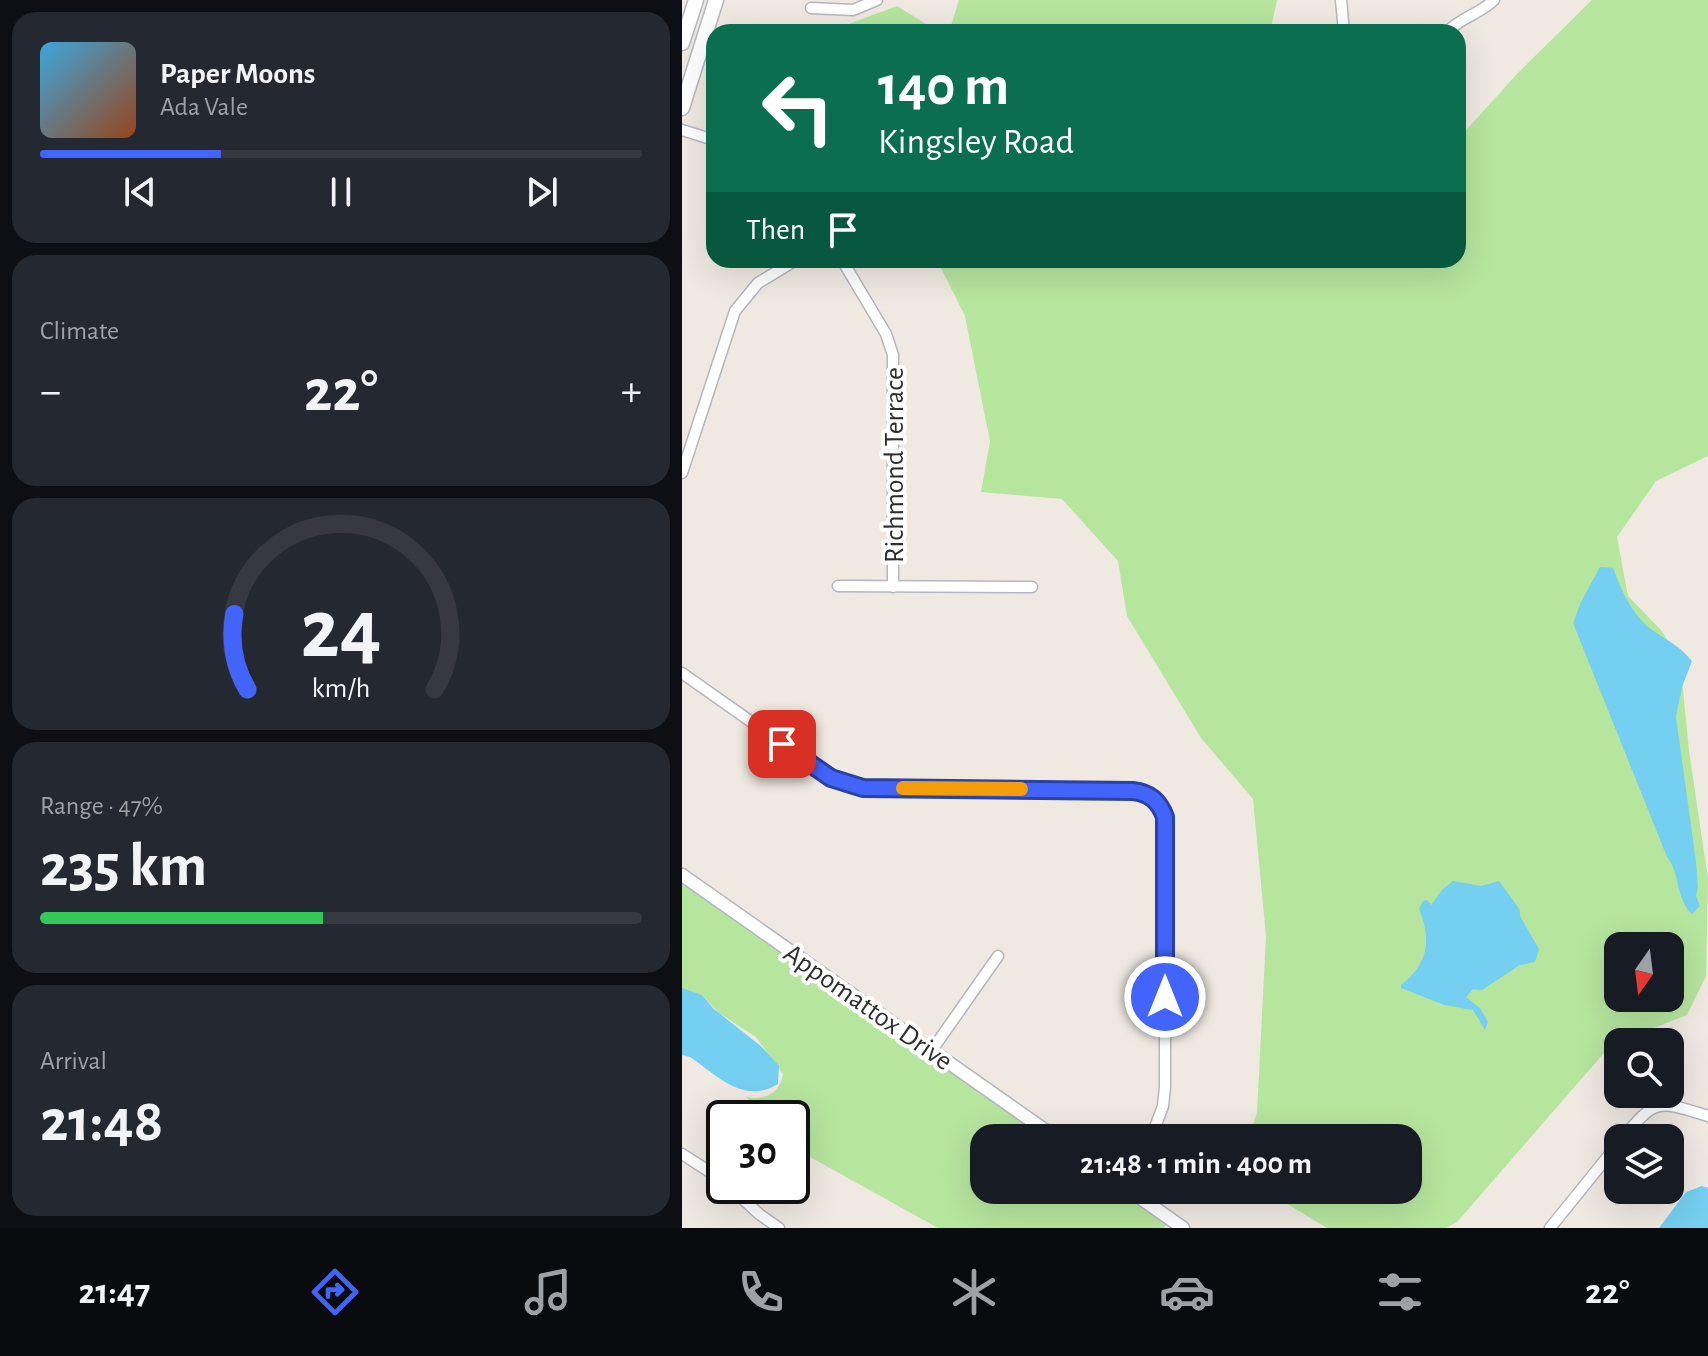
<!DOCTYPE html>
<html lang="en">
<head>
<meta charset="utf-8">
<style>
  :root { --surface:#171b24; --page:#242831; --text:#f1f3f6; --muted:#9ea1a6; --line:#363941; --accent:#4264fb }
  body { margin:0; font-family:"Alegreya Sans",sans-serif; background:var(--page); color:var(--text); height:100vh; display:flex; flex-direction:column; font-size:30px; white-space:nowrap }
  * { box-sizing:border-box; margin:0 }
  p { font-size:26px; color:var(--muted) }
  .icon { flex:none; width:44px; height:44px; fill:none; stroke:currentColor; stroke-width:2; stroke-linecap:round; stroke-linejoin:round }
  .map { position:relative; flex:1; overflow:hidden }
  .sheet { display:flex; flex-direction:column; gap:12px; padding:12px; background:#0d0f14; width:682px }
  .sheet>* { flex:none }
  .banner { position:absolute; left:24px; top:24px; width:760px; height:244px; border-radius:24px; box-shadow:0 8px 32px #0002; background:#0b6e4f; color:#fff; overflow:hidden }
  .needle { width:52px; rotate:194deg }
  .tools { position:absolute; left:922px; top:932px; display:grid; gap:16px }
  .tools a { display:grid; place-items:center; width:80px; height:80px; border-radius:16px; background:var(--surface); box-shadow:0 8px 32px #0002; font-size:40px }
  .speed { position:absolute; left:24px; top:1100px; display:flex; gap:16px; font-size:40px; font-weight:700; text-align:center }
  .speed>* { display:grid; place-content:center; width:104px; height:104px; border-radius:50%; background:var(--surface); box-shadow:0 8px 32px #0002; line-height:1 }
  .speed .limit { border:4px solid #111; border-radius:12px; background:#fff; color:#111 }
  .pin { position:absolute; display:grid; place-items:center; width:68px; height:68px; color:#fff; margin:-34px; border-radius:16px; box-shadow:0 4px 12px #0006 }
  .me { position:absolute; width:88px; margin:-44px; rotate:0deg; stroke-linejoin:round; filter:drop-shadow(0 0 6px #0008) }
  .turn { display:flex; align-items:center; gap:28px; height:168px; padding:0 40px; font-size:36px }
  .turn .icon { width:104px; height:104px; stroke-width:2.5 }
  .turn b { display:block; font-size:56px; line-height:68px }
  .then { display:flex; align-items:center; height:76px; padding:0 40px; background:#0003; gap:16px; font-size:30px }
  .big { font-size:60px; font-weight:700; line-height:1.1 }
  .sheet .tile { flex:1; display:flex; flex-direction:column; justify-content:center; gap:12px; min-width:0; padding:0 28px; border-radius:24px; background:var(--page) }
  .sheet .dial { align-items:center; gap:0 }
  .dial svg { height:208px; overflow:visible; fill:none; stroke:var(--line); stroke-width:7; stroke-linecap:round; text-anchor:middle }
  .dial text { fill:var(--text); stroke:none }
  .song { display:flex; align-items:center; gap:24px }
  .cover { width:96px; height:96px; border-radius:12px; background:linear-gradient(135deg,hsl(200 70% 55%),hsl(20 70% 35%)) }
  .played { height:8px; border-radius:4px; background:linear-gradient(90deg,var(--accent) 30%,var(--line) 30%) }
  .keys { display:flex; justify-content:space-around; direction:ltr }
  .heat { display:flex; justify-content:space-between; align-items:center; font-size:44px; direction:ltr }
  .charge { height:12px; border-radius:6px; background:linear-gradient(90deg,#34c759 47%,var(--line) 0) }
  .trip { position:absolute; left:288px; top:1124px; width:452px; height:80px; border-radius:24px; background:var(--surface); box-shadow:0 8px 32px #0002; font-weight:700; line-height:80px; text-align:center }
  .tabs { display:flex; height:128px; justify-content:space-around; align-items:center; background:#090b0e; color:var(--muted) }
  .tabs .icon { width:56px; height:56px }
  .tabs .on { color:var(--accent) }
  .tabs b { font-size:36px; color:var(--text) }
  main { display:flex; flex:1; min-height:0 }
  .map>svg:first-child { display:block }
  .green { fill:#b6e59e; fill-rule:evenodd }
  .water { fill:#75cff0 }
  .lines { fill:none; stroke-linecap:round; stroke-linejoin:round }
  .minor-casing { stroke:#b4b7c1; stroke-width:13 }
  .tertiary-casing { stroke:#b4b7c1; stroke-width:15 }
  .secondary-casing { stroke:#b4b7c1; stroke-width:17 }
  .minor { stroke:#fff; stroke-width:10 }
  .tertiary { stroke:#fff; stroke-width:12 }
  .secondary { stroke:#fff; stroke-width:14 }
  .route-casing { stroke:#2b41a3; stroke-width:20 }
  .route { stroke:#4264fb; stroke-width:14 }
  .slow { stroke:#f59e0b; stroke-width:14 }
  .labels { text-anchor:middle; stroke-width:8; stroke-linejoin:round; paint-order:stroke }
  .street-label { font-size:28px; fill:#2e2e2e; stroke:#fff }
</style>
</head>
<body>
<main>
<section class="sheet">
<div class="tile">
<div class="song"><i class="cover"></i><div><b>Paper Moons</b><p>Ada Vale</p></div></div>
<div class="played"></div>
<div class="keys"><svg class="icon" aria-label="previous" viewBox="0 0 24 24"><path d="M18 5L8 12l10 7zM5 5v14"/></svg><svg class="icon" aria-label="pause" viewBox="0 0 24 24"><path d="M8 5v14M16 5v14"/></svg><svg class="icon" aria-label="next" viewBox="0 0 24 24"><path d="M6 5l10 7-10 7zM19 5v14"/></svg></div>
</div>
<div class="tile"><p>Climate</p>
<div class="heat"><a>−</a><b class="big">22°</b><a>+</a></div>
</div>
<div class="tile dial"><svg viewBox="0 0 100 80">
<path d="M14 69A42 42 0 1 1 86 69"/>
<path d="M14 69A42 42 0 0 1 9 40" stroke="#4264fb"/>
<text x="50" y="56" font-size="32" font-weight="700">24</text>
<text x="50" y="72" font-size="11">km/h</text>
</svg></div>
<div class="tile"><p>Range · 47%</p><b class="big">235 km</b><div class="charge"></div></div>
<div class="tile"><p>Arrival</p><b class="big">21:48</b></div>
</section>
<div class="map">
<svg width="1026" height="1228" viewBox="0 0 1026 1228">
  <rect width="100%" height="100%" fill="#efe9e1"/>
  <!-- green -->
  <g class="green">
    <polygon points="277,0 595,0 588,32 267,32"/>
    <path d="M910 0H1026V456L974 481 935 537 946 596 979 630 998 659 1007 751 1026 879 1024 976 1005 1015 936 1042 922 1053 775 1222 764 1228H645L582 1190H726V1138H566L575 1113 584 936 571 799 519 738 445 616 436 561 380 499 299 492 308 441 283 316 255 260H776V139L835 74ZM936 946H988V998H936Z"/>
    <polygon points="215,6 257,32 145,32"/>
    <path d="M0 882 364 1138H302V1190H437L486 1224 481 1228H256L128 1157 110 1142V1118H86L64 1097C83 1101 98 1093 101 1074L74 1037 37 1013 21 996 0 992Z"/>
  </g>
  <!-- water -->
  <g class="water">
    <path d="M918 567 931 568C941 594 951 618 976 634 990 643 999 648 1010 661L1000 687 994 717 1014 862 1016 887 1014 896 1018 906 1010 914C993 898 999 874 985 857L891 623 899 602Z"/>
    <path d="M771 881 799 886 817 881 838 910V916L857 949 853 962 838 965 800 990 791 989 784 997 798 1008 806 1022 803 1030 791 1010 762 1005 719 988V985C746 964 750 940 737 909L741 901 745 900 749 905 760 890Z"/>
    <path d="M0 988 20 995 32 1009 80 1047 97 1066 96 1084C62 1105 36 1076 8 1057L0 1055Z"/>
    <polygon points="1020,1186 1026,1188 1026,1228 977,1228 1004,1192"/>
  </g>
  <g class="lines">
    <defs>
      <g id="minor">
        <polyline points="659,0 662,32"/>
        <polyline points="129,8 171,10 195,0"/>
        <path d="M765 32C779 17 798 14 812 0"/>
        <polyline points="0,130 32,140"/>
        <polyline points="160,260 204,334 211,355 211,587"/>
        <polyline points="0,473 53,311 76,283 114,260"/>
        <polyline points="156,586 350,587"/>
        <path d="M0 673 149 778 181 788 451 791C468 793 477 801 483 817V1087L481 1106 469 1138"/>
        <polyline points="250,1050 316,956"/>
        <path d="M941 1138C974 1097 977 1101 1026 1116"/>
        <polyline points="0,1154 42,1181"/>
        <polyline points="47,1186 77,1214 97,1228"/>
        <polyline points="868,1228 936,1144"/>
      </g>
      <g id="tertiary">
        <polyline points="0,875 374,1138"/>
        <polyline points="447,1190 501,1228"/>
      </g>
      <g id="secondary">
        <polyline points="0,43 14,0"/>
        <polyline points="0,108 34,0"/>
      </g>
    </defs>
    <!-- minor casing -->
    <use href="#minor" class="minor-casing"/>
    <!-- tertiary casing -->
    <use href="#tertiary" class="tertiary-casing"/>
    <!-- secondary casing -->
    <use href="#secondary" class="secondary-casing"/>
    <!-- minor -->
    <use href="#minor" class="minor"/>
    <!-- tertiary -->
    <use href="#tertiary" class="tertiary"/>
    <!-- secondary -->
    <use href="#secondary" class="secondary"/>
  </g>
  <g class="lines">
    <defs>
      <path id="route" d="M100 744 149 778 181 788 451 791C468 793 477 801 483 817V997"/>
    </defs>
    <!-- route casing -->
    <use href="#route" class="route-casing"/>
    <!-- route -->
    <use href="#route" class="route"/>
    <!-- slow -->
    <polyline class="slow" points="221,788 339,789"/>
  </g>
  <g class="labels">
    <!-- street labels -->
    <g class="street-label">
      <text transform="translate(211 465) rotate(-90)" y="10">Richmond Terrace</text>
      <text transform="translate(187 1006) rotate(35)" y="10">Appomattox Drive</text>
    </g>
  </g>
</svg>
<div class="tools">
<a><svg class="needle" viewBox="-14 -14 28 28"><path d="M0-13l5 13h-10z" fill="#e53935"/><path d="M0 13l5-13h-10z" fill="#9ea1a6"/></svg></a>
<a><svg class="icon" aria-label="search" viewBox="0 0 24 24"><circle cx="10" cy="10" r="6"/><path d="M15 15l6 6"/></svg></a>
<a><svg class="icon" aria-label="layers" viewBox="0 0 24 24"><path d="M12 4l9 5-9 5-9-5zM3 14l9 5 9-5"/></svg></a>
</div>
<div class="speed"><div class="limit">30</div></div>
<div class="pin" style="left:100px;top:744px;background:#d93025"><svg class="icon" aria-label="arrive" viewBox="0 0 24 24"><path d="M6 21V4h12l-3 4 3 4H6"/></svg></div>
<svg class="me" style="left:483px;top:997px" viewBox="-20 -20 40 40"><circle r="17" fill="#4264fb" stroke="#fff" stroke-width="3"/><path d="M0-11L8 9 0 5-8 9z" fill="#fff"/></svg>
<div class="trip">21:48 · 1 min · 400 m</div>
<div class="banner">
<div class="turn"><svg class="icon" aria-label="left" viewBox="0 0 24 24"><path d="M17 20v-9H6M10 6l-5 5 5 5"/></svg><div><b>140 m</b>Kingsley Road</div></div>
<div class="then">Then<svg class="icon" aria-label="arrive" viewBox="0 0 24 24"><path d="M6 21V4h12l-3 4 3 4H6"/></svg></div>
</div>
</div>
</main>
<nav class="tabs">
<b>21:47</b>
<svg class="icon on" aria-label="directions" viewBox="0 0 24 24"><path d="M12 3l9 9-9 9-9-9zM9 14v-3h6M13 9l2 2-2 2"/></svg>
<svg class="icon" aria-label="music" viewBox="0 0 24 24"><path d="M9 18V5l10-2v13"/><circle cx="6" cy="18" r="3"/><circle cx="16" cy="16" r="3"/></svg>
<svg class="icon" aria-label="phone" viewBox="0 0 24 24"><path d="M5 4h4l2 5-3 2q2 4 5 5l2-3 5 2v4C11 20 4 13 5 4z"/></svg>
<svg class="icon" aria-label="climate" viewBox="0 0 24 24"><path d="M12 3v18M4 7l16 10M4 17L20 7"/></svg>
<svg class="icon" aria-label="car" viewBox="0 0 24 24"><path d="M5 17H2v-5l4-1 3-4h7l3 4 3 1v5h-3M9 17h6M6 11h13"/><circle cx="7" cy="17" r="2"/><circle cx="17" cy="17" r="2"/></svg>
<svg class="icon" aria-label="filters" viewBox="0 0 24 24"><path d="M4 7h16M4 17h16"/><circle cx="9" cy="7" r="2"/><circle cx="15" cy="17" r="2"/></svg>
<b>22°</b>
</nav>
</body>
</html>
